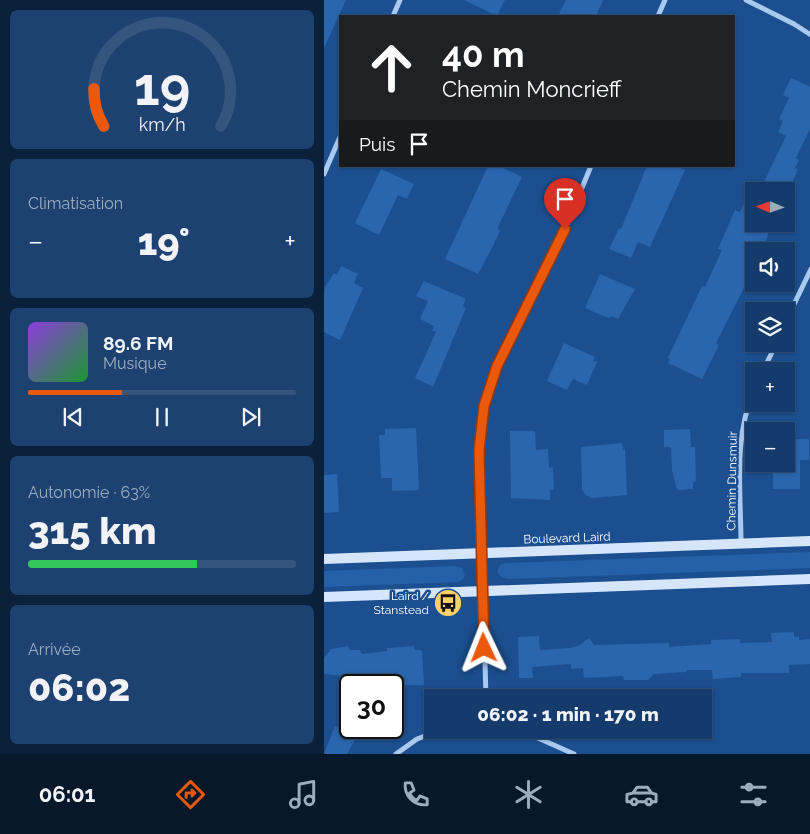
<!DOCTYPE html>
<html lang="fr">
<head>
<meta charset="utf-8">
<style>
  :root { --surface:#143b6b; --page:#1d4271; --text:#f1f3f6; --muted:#9dadc1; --line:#33557e; --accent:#ea580c }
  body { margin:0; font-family:Raleway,sans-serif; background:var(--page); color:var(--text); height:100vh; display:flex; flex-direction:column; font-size:19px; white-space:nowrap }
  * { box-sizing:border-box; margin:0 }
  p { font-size:16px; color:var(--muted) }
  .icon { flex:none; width:28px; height:28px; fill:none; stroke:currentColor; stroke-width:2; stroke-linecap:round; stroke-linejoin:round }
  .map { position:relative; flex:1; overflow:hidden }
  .drawer { display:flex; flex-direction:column; gap:10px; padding:10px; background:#0b203b; width:324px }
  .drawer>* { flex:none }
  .banner { position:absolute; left:15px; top:15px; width:396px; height:152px; border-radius:0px; box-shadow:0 1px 4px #0004,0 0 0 1px var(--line); background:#202124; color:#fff; overflow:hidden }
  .needle { width:32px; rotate:272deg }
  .buttons { position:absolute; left:421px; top:182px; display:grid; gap:10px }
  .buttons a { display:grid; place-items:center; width:50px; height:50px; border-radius:0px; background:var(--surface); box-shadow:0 1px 4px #0004,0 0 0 1px var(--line); font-size:25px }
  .speed { position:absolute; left:15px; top:674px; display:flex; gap:10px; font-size:25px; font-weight:700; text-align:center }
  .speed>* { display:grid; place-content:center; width:65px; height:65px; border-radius:50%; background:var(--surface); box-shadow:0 1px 4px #0004,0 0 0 1px var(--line); line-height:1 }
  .speed .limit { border:2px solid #111; border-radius:8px; background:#fff; color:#111 }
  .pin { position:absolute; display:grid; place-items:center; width:42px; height:42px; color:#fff; margin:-51px -21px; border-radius:50% 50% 50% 0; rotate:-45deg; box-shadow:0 0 5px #0007 }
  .pin .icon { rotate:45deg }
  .me { position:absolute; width:55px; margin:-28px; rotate:358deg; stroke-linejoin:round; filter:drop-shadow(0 0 4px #0008) }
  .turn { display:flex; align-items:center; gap:18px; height:105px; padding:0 20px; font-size:22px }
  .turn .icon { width:65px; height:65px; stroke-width:2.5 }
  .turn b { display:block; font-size:35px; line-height:42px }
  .then { display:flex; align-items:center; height:48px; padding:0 20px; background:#0003; gap:10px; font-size:19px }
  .big { font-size:38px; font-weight:800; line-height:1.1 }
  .drawer .widget { flex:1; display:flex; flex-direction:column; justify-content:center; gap:8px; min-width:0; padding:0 18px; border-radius:8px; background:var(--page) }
  .drawer .dial { align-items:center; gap:0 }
  .dial svg { height:130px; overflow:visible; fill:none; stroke:var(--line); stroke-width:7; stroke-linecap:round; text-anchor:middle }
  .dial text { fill:var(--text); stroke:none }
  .song { display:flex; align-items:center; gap:15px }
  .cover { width:60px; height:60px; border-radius:8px; background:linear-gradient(135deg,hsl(270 70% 55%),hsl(130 70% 35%)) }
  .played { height:5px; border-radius:2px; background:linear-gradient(90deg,var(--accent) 35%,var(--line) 35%) }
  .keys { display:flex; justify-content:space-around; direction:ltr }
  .heat { display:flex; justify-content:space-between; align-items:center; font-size:28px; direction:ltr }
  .charge { height:8px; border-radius:4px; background:linear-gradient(90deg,#34c759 63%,var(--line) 0) }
  .trip { position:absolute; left:100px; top:689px; width:288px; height:50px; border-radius:0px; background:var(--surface); box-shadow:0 1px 4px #0004,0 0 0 1px var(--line); font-weight:800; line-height:50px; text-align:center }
  .tab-bar { display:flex; height:80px; justify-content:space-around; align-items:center; background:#08182b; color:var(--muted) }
  .tab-bar .icon { width:35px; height:35px }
  .tab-bar .on { color:var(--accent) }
  .tab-bar b { font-size:22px; color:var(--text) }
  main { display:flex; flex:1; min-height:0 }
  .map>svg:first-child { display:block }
  .green { fill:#2461a8 }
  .building { fill:#2a66ad }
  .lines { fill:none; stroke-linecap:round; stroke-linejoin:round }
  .street { stroke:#a9c9ee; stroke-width:5 }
  .secondary { stroke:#d6e6fa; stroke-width:10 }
  .route-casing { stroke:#983908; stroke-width:12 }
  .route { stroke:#ea580c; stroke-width:9 }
  .labels { text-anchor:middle; stroke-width:5; stroke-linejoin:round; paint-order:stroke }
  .street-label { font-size:12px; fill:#fff; stroke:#1b4f8f }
  .poi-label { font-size:12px; fill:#fff; stroke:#1b4f8f; text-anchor:end }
</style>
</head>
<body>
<main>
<section class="drawer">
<div class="widget dial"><svg viewBox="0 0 100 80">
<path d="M14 69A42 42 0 1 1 86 69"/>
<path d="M14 69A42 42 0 0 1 8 46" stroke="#ea580c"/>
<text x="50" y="56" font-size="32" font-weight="700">19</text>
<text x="50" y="72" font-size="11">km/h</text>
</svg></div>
<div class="widget"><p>Climatisation</p>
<div class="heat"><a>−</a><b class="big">19°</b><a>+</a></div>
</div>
<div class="widget">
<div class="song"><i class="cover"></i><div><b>89.6 FM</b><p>Musique</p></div></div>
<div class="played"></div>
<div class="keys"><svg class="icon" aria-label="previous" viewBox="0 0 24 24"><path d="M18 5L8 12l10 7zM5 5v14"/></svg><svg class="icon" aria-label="pause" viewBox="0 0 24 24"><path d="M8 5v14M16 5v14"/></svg><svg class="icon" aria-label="next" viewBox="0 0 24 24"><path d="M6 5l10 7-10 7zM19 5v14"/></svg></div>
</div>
<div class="widget"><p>Autonomie · 63%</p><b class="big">315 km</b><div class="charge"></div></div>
<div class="widget"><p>Arrivée</p><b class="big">06:02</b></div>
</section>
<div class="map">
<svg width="487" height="754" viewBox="0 0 487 754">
  <rect width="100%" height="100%" fill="#1b4f8f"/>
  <!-- green -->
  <g class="green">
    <polygon points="486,552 486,568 183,579 176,576 173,572 176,565 182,563"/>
    <polygon points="131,566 138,568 141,576 139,579 134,582 0,587 0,571"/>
  </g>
  <!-- building -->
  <g class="building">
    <polygon points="0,0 22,0 0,48"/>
    <polygon points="140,0 181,0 173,16"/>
    <polygon points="242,0 279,0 272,16 234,16"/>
    <polygon points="467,78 487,87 487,127 472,158 475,160 471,168 474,169 463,194 462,191 439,191 443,183 440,182 462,136 454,132 459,121 455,119 465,98 459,95"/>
    <polygon points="164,166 175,166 198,177 173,229 176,230 169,246 154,274 121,259"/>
    <polygon points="323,166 352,166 361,170 326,247 314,242 307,258 285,249 295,228 297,229"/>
    <polygon points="57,169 90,184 83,199 74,195 55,235 31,223"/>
    <polygon points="420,203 430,208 430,224 448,224 440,245 436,251 430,251 421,275 424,276 422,284 392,343 395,345 378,379 344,363 346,359 344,358 378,286 381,287 398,250 394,249 411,210 416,212"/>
    <polygon points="17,266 34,274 30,283 39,288 16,340 0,332 0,295 1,287 10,273 13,275"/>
    <polygon points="276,274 311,289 294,319 287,316 286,318 279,316 261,308"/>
    <polygon points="100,281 142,299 139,306 142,308 109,387 91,378 112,332 108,330 110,326 96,319 104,301 92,296"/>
    <polygon points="240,343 271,357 269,361 273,362 263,385 249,379 243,390 223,381"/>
    <polygon points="92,428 95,490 68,491 68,478 57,478 55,435 61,435 61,429"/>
    <polygon points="366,429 367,447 371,447 372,481 369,482 369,489 353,490 348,470 347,447 340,447 340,430"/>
    <polygon points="186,431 211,431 212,450 224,449 225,468 229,467 230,490 226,490 226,500 187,498"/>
    <polygon points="462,439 485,439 485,460 476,460 476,489 449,489 449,464 462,464"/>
    <polygon points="298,443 299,450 301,449 303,495 267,498 262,495 258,490 257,447"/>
    <polygon points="13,474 15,512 0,513 0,475"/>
    <polygon points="470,632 470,637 475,637 475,640 487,639 487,664 465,665 465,673 417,673 417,677 389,679 388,670 363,670 362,672 330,674 324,680 300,680 299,676 260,678 259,668 247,669 247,664 208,667 209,678 195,678 194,637 215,636 216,650 246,648 256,645 265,638 270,645 345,643 345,647 387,644 387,640 416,639 416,643 448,642 447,633"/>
    <polygon points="24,646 25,650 36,650 38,654 63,651 63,648 90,646 90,650 98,650 100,685 20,686 19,676 0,674 0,658 7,649"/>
    <polygon points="11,726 33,736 23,754 0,754"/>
  </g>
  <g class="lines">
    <!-- street -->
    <g class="street">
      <polyline points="422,0 470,24 487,35"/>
      <polyline points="69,16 76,0"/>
      <polyline points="334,16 341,0"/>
      <polyline points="0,174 16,137"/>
      <polyline points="462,321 487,269"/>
      <polyline points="439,371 452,344"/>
      <path d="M417 543C417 493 409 437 430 391"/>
      <polyline points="162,698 155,450 160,406 173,366 241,229 267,166"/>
      <polyline points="196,730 250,754"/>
      <polyline points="72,754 93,739 117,730"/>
    </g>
    <!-- secondary -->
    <g class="secondary">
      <polyline points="0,559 487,541"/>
      <polyline points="0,597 487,579"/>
    </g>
  </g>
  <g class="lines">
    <defs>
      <polyline id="route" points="160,648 155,450 160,406 173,366 241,229"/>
    </defs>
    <!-- route casing -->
    <use href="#route" class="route-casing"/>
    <!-- route -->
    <use href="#route" class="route"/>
  </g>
  <!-- icons -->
  <defs>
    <symbol id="bus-disc" viewBox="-11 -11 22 22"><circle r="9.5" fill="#ffd166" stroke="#1b4f8f"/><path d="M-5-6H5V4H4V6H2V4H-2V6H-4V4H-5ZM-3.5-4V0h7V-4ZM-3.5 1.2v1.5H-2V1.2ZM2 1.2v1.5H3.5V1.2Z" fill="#111"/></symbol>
  </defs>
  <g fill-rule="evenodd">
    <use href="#bus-disc" x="108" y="587" width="32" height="32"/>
  </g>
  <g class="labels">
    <!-- street labels -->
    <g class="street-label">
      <text transform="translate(408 481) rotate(-89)" y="4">Chemin Dunsmuir</text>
      <text transform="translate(243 538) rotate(-2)" y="4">Boulevard Laird</text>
    </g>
    <!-- poi labels -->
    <g class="poi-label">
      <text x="105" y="600">Laird /<tspan x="105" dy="14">Stanstead</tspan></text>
    </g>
  </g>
</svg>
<div class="buttons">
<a><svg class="needle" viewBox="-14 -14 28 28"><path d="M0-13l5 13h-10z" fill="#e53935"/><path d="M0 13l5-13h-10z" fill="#9dadc1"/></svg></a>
<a><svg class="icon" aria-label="sound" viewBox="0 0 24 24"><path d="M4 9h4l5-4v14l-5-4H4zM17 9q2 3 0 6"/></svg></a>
<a><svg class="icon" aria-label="layers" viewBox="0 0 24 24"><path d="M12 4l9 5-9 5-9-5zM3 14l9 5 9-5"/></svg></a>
<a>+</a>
<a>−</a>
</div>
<div class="speed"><div class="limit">30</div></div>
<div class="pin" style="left:241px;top:229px;background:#d93025"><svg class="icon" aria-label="arrive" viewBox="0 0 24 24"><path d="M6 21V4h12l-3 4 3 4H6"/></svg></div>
<svg class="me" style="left:160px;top:648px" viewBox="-20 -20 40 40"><path d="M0-17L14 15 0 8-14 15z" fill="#ea580c" stroke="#fff" stroke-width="4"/></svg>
<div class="trip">06:02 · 1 min · 170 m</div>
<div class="banner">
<div class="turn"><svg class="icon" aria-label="ahead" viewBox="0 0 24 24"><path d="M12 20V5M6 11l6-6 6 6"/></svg><div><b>40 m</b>Chemin Moncrieff</div></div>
<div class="then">Puis<svg class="icon" aria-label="arrive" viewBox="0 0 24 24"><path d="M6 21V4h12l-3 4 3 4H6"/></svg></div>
</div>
</div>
</main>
<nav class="tab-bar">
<b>06:01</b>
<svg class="icon on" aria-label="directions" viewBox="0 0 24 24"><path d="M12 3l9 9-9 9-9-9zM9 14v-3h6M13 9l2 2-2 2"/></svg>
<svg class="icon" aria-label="music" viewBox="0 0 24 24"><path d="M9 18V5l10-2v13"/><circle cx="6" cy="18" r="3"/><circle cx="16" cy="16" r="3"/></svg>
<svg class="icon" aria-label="phone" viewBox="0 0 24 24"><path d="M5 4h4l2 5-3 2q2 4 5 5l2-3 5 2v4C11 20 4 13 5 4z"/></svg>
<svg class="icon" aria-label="climate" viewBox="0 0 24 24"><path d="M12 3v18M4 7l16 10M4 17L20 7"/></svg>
<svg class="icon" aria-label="car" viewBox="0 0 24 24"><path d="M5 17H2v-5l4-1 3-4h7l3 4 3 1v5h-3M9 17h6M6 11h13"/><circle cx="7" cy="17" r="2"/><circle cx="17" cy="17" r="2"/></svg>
<svg class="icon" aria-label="filters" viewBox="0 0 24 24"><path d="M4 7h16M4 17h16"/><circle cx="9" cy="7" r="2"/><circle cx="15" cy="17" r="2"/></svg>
</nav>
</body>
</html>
